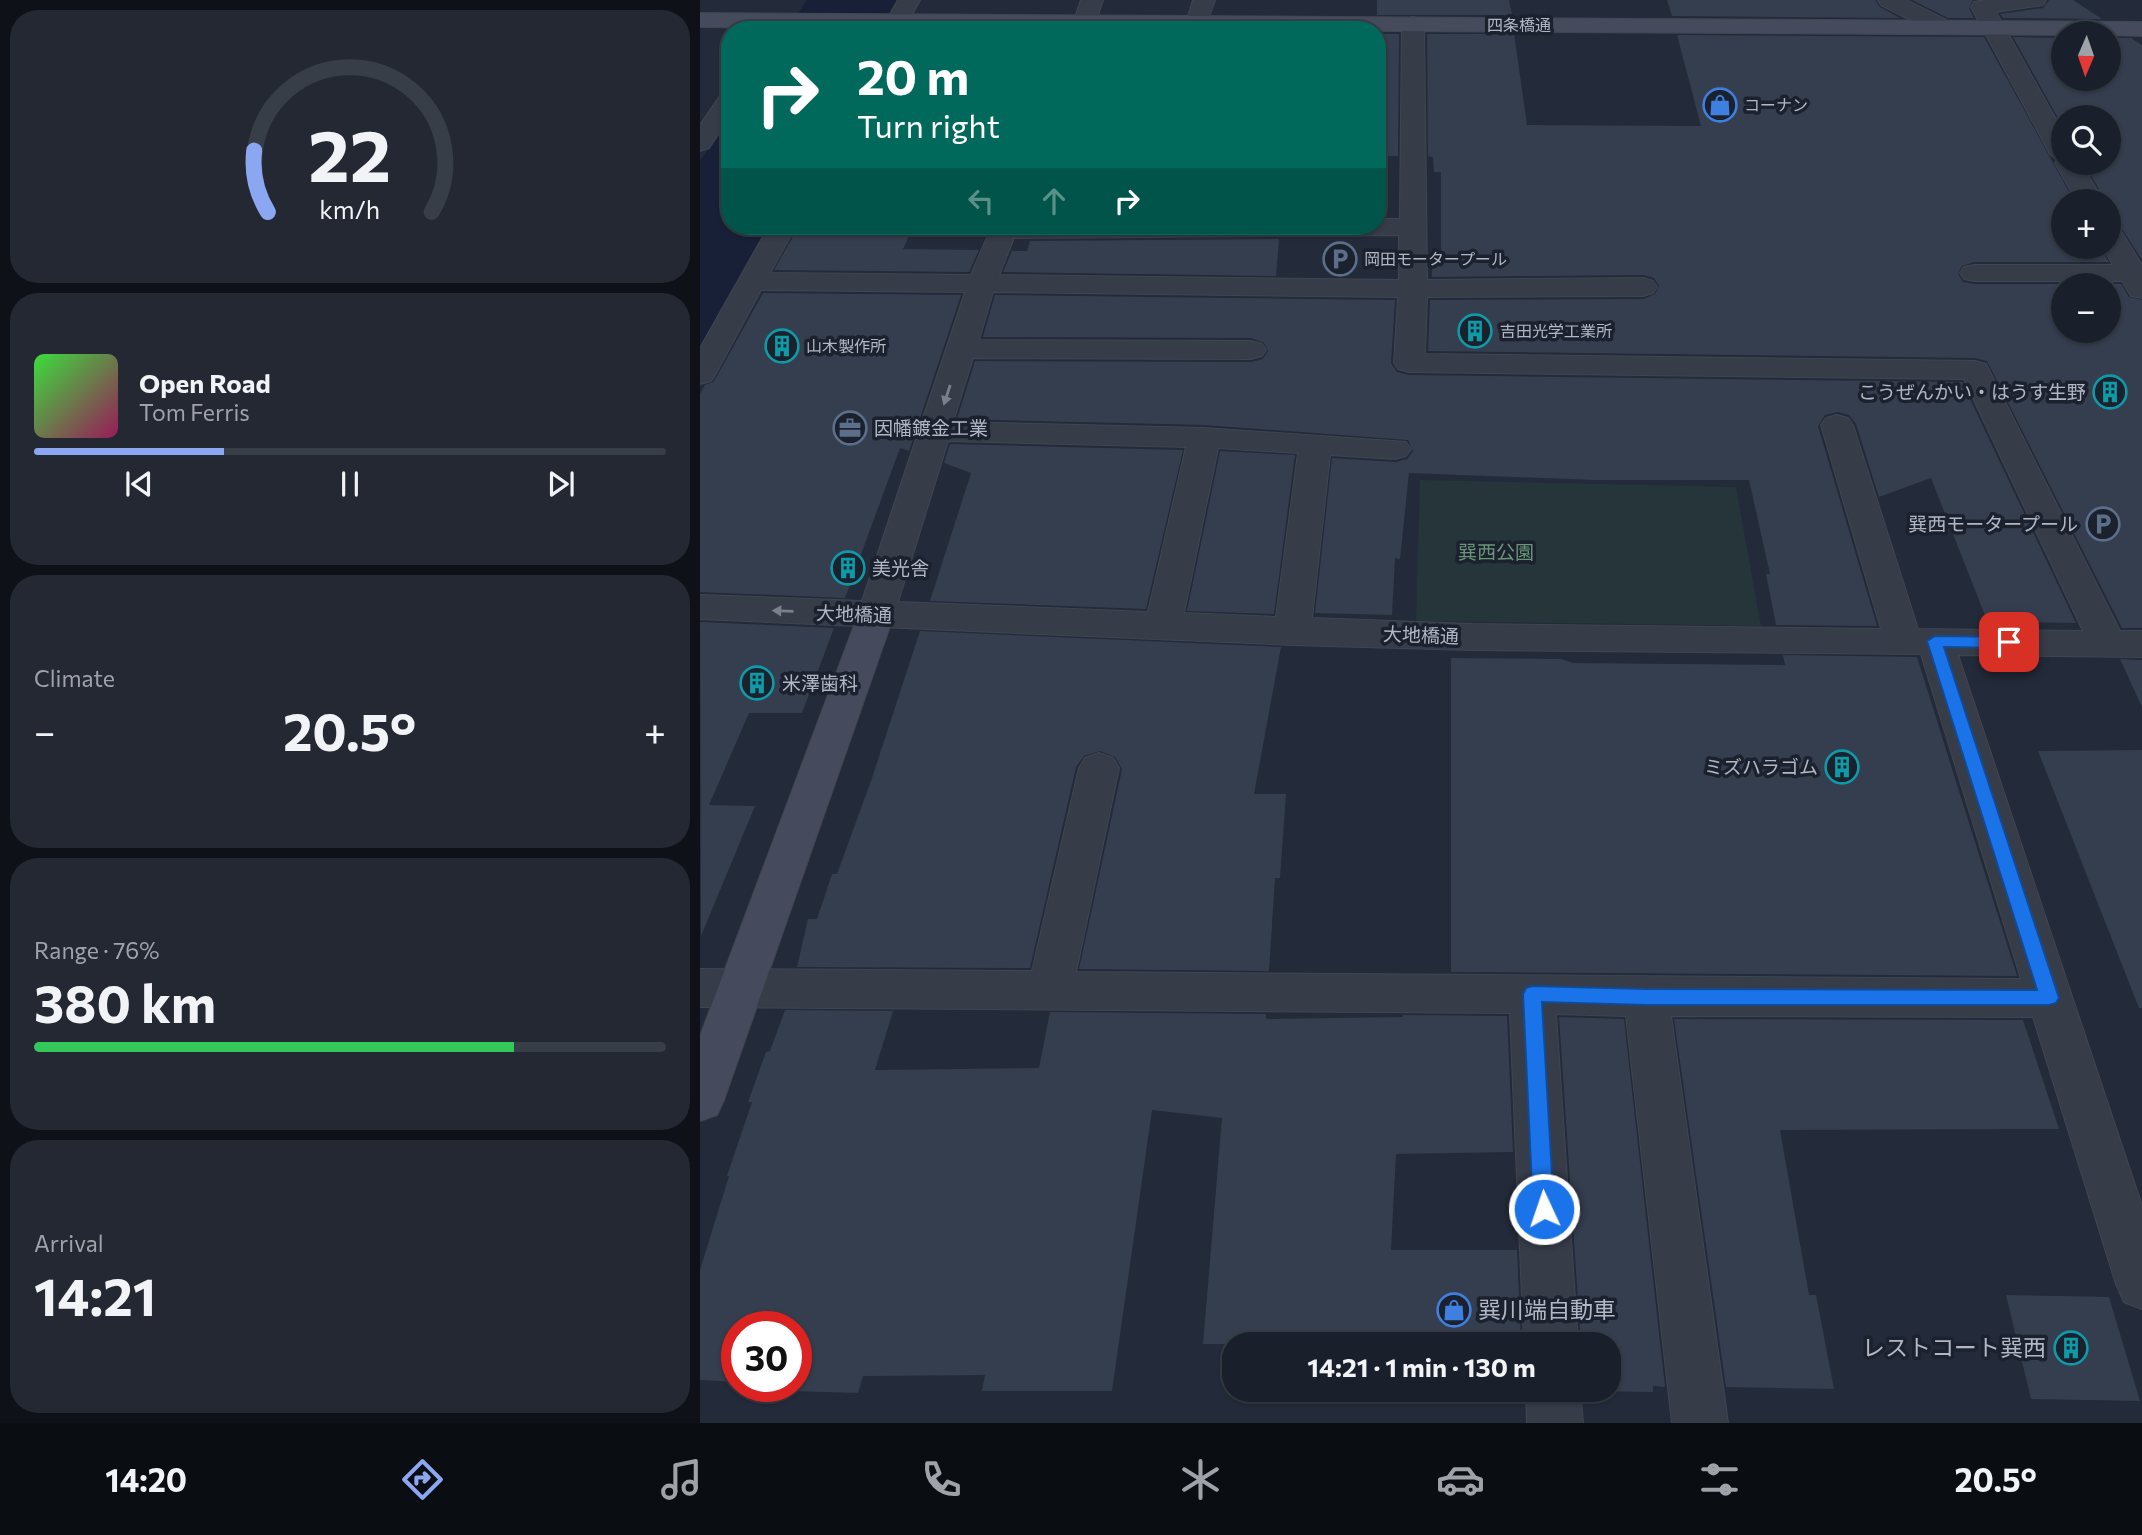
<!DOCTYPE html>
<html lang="en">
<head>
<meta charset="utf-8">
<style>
  :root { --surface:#1a202b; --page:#232833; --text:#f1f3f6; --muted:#9fa3a9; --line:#383e47; --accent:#8ba7f1 }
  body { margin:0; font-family:Commissioner,"Noto Sans JP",sans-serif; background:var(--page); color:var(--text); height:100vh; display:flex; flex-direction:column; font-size:26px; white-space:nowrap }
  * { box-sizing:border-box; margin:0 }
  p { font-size:23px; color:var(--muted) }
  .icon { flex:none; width:38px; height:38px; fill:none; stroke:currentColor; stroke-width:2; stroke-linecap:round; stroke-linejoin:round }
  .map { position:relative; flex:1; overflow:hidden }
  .drawer { display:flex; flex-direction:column; gap:10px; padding:10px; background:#0e1218; width:700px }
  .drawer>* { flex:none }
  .banner { position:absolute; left:21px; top:21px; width:665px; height:214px; border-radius:28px; box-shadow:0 2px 5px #0004,0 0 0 2px var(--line); background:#00695c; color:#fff; overflow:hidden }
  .needle { width:46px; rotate:182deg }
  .buttons { position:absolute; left:1351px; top:21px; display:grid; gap:14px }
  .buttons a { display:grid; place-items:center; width:70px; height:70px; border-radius:50%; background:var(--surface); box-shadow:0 2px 5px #0004,0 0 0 2px var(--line); font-size:35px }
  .speed { position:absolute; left:21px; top:1311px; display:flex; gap:14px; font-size:35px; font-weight:700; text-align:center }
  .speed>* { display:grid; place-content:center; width:91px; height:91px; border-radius:50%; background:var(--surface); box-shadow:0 2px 5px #0004,0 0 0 2px var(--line); line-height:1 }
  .speed .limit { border:10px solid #d22; background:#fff; color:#111 }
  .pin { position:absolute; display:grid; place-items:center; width:60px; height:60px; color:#fff; margin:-30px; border-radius:14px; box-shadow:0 4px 10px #0006 }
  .me { position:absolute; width:77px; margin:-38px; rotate:357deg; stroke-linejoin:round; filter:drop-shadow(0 0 5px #0008) }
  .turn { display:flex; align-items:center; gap:24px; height:147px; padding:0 21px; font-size:32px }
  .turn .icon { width:91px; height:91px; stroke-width:2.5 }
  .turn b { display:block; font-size:49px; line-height:60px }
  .lanes { display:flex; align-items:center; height:66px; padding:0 21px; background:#0003; justify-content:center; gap:35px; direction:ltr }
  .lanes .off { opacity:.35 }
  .big { font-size:52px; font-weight:700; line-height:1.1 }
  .drawer .card { flex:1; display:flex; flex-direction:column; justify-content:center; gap:10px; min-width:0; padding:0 24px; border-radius:28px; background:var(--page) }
  .drawer .dial { align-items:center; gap:0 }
  .dial svg { height:182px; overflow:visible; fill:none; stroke:var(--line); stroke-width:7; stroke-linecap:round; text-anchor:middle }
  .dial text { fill:var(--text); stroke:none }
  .song { display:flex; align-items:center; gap:21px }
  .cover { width:84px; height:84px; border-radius:10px; background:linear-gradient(135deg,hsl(120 70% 55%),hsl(330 70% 35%)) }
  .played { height:7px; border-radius:4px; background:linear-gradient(90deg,var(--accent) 30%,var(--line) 30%) }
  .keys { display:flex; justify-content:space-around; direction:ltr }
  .heat { display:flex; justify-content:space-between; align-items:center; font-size:38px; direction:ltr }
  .charge { height:10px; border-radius:5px; background:linear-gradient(90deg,#34c759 76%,var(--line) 0) }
  .trip { position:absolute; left:522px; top:1332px; width:399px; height:70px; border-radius:28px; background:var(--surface); box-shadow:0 2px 5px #0004,0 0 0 2px var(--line); font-weight:700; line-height:70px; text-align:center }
  .tab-bar { display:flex; height:112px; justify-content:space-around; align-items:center; background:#0a0d11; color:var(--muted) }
  .tab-bar .icon { width:49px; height:49px }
  .tab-bar .on { color:var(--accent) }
  .tab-bar b { font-size:32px; color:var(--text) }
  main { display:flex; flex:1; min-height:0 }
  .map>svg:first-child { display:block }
  .green { fill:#25353a }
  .water { fill:#172036 }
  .building { fill:#353e4f; fill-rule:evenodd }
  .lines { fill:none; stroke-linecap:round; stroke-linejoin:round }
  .street-casing { stroke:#404552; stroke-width:2 }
  .secondary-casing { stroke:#404552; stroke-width:2 }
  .street { fill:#373c49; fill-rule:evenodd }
  .secondary { fill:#454b5c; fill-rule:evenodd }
  .oneway { fill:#7b808d }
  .route { fill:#1a73e8; stroke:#114b97; stroke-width:2 }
  .labels { text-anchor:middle; stroke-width:7; stroke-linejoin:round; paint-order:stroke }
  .far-street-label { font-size:16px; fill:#b2b7c5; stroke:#1c212e }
  .far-poi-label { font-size:16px; fill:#b2b7c5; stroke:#1c212e; text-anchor:start }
  .poi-label { font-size:19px; fill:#b2b7c5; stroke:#1c212e; text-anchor:end }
  .park-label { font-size:19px; fill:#6a9578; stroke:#1c212e }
  .street-label { font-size:19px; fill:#b2b7c5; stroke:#1c212e }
  .near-poi-label { font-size:23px; fill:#b2b7c5; stroke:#1c212e; text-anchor:start }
</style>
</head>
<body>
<main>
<section class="drawer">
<div class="card dial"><svg viewBox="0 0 100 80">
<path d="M14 69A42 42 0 1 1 86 69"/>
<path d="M14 69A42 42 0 0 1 8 42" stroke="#8ba7f1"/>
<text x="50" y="56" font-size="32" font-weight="700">22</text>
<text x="50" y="72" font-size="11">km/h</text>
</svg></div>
<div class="card">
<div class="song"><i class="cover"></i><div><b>Open Road</b><p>Tom Ferris</p></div></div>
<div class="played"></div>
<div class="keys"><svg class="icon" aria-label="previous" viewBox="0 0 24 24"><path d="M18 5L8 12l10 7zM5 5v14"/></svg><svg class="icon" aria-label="pause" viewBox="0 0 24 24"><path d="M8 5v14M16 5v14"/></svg><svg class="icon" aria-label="next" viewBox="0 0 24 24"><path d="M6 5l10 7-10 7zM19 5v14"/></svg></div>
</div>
<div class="card"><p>Climate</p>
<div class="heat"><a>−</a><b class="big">20.5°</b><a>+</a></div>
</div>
<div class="card"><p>Range · 76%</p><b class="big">380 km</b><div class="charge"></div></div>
<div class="card"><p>Arrival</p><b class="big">14:21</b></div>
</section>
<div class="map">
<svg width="1442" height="1423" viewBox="0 0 1442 1423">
  <rect width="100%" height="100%" fill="#232a39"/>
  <!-- green -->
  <polygon class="green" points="720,480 1036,487 1061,626 716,621"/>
  <!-- water -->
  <g class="water">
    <polygon points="107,0 199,0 182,30 87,30"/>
    <polygon points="30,116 30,226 72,226 0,355 0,161"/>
  </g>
  <!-- building -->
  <g class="building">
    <polygon points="677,0 809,0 812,15 677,15"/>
    <polygon points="967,0 1175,0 1180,7 1200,18 972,16"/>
    <polygon points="1212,0 1273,0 1269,8 1274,18 1248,18"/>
    <polygon points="1349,0 1373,0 1402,19 1303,18 1300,14 1343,8"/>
    <polygon points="677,34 699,34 698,156 677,156"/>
    <path d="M727 34H814L827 125 1001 126 977 35 1284 37 1374 201H1363V247H1400L1409 262H1274L1262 266 1258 274 1263 282 1274 284H1421L1429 297 1442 300V628H1422L1287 361 1275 358 728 351 730 300 943 299 955 294 959 286 954 278 943 275 732 277V264H741V172H734L733 157 728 156ZM1363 285H1409V331H1363Z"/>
    <polygon points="1313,37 1363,38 1363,79 1409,79 1409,38 1431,38 1442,45 1442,260 1421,227 1409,224 1409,201 1406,201 1384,163 1409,163 1409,117 1363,117 1363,127"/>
    <polygon points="99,226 154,226 152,231 211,231 203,249 279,250 269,272 74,270"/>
    <polygon points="579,239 576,276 303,272 312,251 327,251 330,241"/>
    <polygon points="63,293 261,295 209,451 200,448 145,598 0,592 0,394 5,385 13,382 17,376"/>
    <polygon points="295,295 695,300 691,363 697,372 709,375 1262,382 1376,623 1309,622 1308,618 1286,618 1231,478 1179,497 1156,424 1149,415 1138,412 1125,415 1118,426 1177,626 1076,625 1066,574 1070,574 1049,480 895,480 709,473 700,559 695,558 692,615 615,613 632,458 696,462 707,459 713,451 708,440 504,425 257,419 275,361 551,362 563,359 568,351 564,343 551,338 283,337"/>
    <polygon points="250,444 483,450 446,609 230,601 271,473 244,463"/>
    <polygon points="520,451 595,455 574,614 487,611"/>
    <polygon points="0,622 134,628 102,713 49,713 9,805 55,806 1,936"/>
    <polygon points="220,631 581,647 554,794 586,794 580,878 575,878 569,971 379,969 422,769 415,757 400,751 384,756 376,767 330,968 97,967 108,919 117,919 132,874 137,874 172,778"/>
    <polygon points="1083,655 1217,657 1317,976 751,972 751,658 861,659 873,663 1085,665"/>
    <polygon points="1420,659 1442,660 1442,707"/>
    <polygon points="1442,750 1442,1008 1439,1008 1338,751"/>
    <polygon points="85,1010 193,1011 175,1070 339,1068 350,1012 566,1014 566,1019 703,1017 703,1015 807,1016 813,1152 696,1154 691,1250 817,1250 821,1344 503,1344 522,1118 452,1110 412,1391 282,1391 285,1375 163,1376 158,1393 91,1391 93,1386 96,1386 96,1326 37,1326 37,1382 0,1380 0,1270 29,1176 27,1176 52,1102 48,1102 66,1052 70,1051"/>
    <polygon points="859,1017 924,1019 965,1387 953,1386 953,1392 892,1391 908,1390 908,1344 881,1344"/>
    <polygon points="974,1019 1323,1020 1359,1129 1080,1130 1109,1295 1116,1295 1134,1389 1026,1387"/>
    <polygon points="1306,1295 1409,1297 1440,1401 1331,1399"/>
  </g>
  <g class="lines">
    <defs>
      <g id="street">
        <polygon points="198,0 220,0 203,30 181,30"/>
        <polygon points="381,0 403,0 393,30 371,30"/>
        <polygon points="493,0 515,0 505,28 489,28 486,23"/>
        <polygon points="1178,0 1206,0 1250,22 1253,27 1250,32 1234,32 1181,5"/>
        <polygon points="1285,0 1346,0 1343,5 1296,12 1363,132 1363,163 1381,163 1403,201 1377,201 1355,163 1357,160 1350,154 1271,7 1274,2"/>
        <path d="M713 17 721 19 724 24 727 280 943 278 953 281 957 287 953 293 943 296 727 297 725 354 1275 361 1286 364 1420 631H1442V657L1258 655 1442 1206V1309L1424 1302 1416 1284 1333 1017 971 1016 1028 1423H972L926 1016 856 1014 878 1344H824L810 1013 0 1007V969L332 971 379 768 385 758 399 753 413 758 419 768 376 972 1321 979 1221 654 772 650 592 645 0 619V595L162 601 265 292 61 290 15 375 11 381 0 384V348L69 226H96L70 273 271 275 292 226H677V219H700L702 24 705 19ZM699 235V280L299 275 314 238ZM293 292 698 297 694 363 698 369 709 372 1264 379 1383 631 1218 629 1153 425 1148 418 1137 415 1126 418 1121 425 1181 629 772 624 612 618 630 455 695 459 706 456 711 449 706 442 504 428 253 422 273 358 551 359 562 356 566 350 562 344 551 341 279 340ZM248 441 486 447 448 612 198 602ZM518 448 598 453 576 617 484 613Z"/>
        <polygon points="30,91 30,117 9,148 0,151 0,125 22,93"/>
        <polygon points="1409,226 1419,228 1442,265 1442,298 1431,296 1422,281 1274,281 1264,279 1260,273 1264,267 1274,265 1413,265 1403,247 1409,247"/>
        <polygon points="826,1390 880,1390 883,1423 827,1423"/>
      </g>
      <g id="secondary">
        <polygon points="0,13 1442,22 1442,36 1409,35 1409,33 1363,35 0,27"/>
        <polygon points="176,603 189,606 194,615 24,1100 17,1115 0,1121 0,1036 158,615 163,606"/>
      </g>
    </defs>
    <!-- street casing -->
    <use href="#street" class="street-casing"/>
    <!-- secondary casing -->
    <use href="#secondary" class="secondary-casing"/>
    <!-- street -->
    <use href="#street" class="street"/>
    <!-- secondary -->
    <use href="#secondary" class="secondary"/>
  </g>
  <!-- one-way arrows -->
  <defs><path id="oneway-solid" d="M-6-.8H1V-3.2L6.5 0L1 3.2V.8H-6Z" transform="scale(1.75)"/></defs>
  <g class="oneway">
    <use href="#oneway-solid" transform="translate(247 395) rotate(108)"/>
    <use href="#oneway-solid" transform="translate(83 611) rotate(-178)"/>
  </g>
  <!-- route -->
  <polygon class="route" points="1235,636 1309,637 1317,642 1309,648 1244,647 1359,998 1356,1003 1349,1005 946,1005 842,1002 854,1209 851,1216 844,1219 836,1216 833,1209 823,994 826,988 832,986 946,989 1337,990 1227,641"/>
  <!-- icons -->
  <defs>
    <symbol id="shop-ring" viewBox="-11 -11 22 22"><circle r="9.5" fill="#1c212e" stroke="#3f7fe0" stroke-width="1.5"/><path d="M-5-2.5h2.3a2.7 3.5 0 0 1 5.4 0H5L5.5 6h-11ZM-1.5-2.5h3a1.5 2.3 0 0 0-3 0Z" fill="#3f7fe0"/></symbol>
    <symbol id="parking-ring" viewBox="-11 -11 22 22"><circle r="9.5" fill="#1c212e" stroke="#5c6f8a" stroke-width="1.5"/><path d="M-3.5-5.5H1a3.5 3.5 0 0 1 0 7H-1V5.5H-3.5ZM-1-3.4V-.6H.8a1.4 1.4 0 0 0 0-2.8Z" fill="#5c6f8a"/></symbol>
    <symbol id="building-ring" viewBox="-11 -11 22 22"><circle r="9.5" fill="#1c212e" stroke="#0f9aa8" stroke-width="1.5"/><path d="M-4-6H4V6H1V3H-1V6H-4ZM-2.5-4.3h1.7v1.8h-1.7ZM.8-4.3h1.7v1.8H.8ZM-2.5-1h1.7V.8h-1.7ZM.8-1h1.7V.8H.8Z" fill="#0f9aa8"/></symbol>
    <symbol id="office-ring" viewBox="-11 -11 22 22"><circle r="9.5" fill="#1c212e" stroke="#5c6f8a" stroke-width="1.5"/><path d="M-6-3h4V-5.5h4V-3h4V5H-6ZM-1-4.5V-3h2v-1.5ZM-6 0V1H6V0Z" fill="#5c6f8a"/></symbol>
  </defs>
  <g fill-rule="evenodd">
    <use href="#shop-ring" x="1001" y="86" width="38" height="38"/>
    <use href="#parking-ring" x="621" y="240" width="38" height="38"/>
    <use href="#building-ring" x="756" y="312" width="38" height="38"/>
    <use href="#building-ring" x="63" y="327" width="38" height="38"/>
    <use href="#building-ring" x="1391" y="373" width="38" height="38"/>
    <use href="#office-ring" x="131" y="409" width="38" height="38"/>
    <use href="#parking-ring" x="1384" y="505" width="38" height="38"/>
    <use href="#building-ring" x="129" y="549" width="38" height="38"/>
    <use href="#building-ring" x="38" y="664" width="38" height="38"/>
    <use href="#building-ring" x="1123" y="748" width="38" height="38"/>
    <use href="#shop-ring" x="735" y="1291" width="38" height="38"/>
    <use href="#building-ring" x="1352" y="1329" width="38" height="38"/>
  </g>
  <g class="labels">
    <!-- far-street labels -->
    <g class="far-street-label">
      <text x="819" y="31">四条橋通</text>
    </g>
    <!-- far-poi labels -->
    <g class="far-poi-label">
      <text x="1044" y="111">コーナン</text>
      <text x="664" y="265">岡田モータープール</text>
      <text x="800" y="337">吉田光学工業所</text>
      <text x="106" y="352">山木製作所</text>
    </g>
    <!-- poi labels -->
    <g class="poi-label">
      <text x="1386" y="399">こうぜんかい・はうす生野</text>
      <text x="174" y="435" text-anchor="start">因幡鍍金工業</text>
      <text x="1378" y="531">巽西モータープール</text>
      <text x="172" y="575" text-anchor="start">美光舎</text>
      <text x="82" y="690" text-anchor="start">米澤歯科</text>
      <text x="1118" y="774">ミズハラゴム</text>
    </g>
    <!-- park labels -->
    <g class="park-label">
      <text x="796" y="559">巽西公園</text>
    </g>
    <!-- street labels -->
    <g class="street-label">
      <text transform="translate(154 614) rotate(2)" y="7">大地橋通</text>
      <text transform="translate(721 635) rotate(2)" y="7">大地橋通</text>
    </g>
    <!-- near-poi labels -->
    <g class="near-poi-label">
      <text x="778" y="1318">巽川端自動車</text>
      <text x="1346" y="1356" text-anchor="end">レストコート巽西</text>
    </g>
  </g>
</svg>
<div class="buttons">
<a><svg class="needle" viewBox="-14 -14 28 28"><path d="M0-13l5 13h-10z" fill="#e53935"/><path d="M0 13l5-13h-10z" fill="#9fa3a9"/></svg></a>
<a><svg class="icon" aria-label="search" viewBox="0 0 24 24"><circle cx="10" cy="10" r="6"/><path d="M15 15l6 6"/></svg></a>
<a>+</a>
<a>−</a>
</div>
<div class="speed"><div class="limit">30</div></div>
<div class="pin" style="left:1309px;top:642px;background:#d93025"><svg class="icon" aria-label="arrive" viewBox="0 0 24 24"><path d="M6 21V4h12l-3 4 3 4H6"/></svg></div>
<svg class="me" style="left:844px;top:1209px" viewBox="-20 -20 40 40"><circle r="17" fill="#1a73e8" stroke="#fff" stroke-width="3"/><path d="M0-11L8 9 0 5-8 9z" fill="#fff"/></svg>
<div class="trip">14:21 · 1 min · 130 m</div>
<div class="banner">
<div class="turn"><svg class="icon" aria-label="right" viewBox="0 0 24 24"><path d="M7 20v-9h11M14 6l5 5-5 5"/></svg><div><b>20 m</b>Turn right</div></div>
<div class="lanes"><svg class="icon off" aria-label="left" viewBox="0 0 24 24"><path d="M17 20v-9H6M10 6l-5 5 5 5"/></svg><svg class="icon off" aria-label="ahead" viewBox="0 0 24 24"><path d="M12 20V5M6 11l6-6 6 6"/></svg><svg class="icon" aria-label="right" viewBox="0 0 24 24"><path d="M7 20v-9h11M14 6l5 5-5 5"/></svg></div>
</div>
</div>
</main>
<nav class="tab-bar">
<b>14:20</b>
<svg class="icon on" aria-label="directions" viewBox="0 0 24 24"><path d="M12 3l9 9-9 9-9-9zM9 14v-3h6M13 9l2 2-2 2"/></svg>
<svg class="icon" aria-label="music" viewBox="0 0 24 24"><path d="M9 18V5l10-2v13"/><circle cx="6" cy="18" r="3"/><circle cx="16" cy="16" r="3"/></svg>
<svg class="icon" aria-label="phone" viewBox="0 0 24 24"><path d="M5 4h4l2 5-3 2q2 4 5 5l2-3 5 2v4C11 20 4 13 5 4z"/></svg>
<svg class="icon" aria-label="climate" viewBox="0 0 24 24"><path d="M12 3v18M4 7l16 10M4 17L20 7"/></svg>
<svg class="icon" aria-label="car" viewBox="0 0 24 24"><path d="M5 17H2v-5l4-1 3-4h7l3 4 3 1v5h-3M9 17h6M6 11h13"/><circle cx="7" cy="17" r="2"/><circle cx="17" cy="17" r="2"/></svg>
<svg class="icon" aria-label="filters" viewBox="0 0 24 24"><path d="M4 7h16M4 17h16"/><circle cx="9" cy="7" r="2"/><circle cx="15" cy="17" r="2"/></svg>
<b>20.5°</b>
</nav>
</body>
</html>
